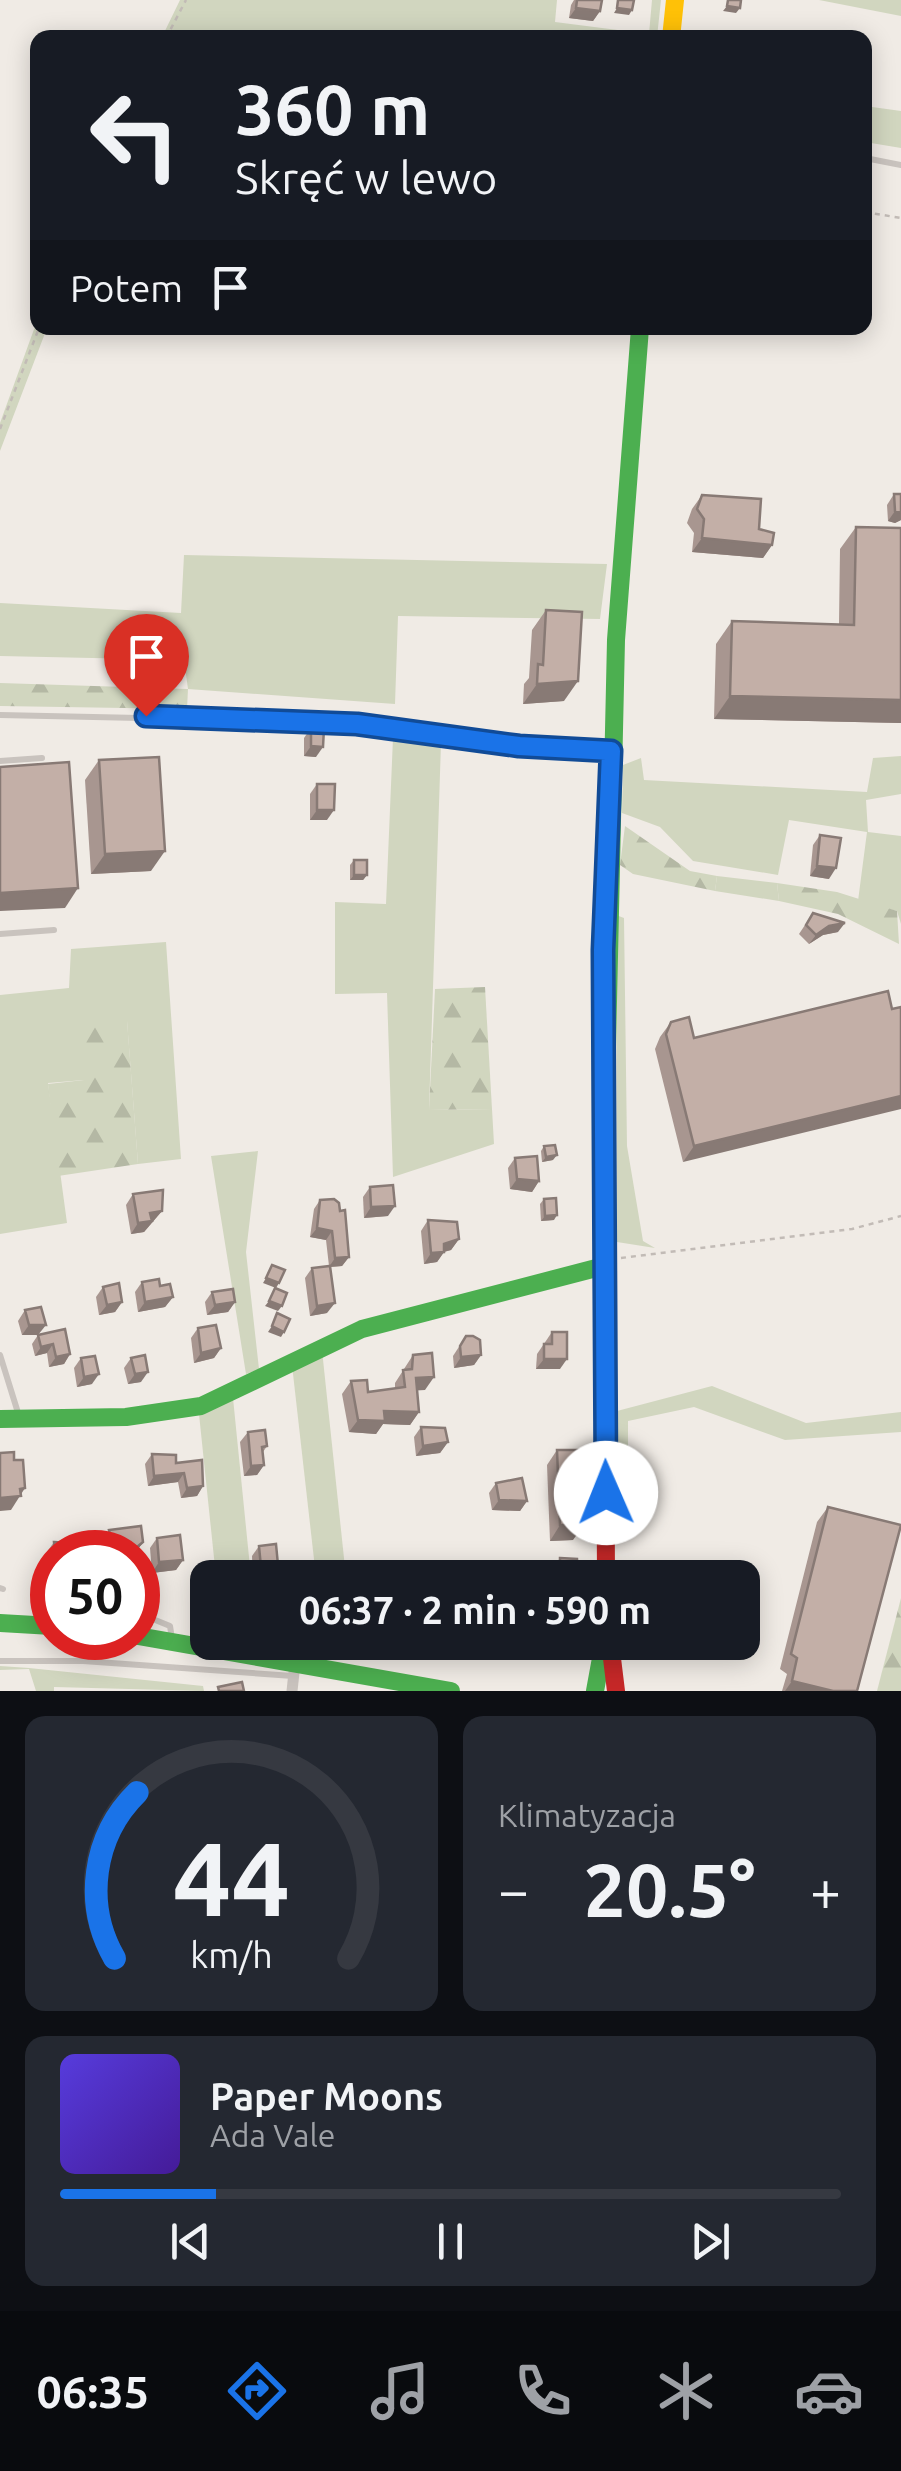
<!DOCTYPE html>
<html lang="pl">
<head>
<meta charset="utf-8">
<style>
  :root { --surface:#171b24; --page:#242831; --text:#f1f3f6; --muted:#9ea1a6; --line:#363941; --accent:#1a73e8 }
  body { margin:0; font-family:Ubuntu,sans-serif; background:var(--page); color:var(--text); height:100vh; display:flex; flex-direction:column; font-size:38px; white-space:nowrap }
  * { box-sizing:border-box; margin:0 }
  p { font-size:32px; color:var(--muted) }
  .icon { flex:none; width:55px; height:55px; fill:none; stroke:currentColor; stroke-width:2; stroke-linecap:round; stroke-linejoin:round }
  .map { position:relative; height:1691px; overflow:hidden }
  .drawer { display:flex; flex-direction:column; gap:25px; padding:25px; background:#0d0f14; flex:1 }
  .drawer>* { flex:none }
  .banner { position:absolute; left:30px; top:30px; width:842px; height:305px; border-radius:20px; box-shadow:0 5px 25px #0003; background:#171b24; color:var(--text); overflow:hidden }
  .speed { position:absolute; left:30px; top:1530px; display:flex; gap:20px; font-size:50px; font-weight:700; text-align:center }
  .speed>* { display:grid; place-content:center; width:130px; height:130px; border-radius:50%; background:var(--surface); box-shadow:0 5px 25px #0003; line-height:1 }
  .speed .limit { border:15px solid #d22; background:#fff; color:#111 }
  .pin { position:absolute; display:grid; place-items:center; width:85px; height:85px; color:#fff; margin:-102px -42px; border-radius:50% 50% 50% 0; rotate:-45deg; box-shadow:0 0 10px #0007 }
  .pin .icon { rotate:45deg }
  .me { position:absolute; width:110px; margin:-55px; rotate:359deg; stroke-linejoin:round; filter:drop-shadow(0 0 8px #0008) }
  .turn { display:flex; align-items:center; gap:35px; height:210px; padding:0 40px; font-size:45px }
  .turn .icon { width:130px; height:130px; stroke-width:2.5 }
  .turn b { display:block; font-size:70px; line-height:85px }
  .then { display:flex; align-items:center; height:95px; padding:0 40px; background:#0003; gap:20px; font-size:38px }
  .big { font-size:75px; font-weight:700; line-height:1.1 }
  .drawer .tile { flex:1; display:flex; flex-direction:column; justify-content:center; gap:15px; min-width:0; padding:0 35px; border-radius:20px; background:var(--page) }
  .drawer .dial { align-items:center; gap:0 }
  .dial svg { height:260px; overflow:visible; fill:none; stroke:var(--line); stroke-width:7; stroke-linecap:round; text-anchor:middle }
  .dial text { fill:var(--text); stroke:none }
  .song { display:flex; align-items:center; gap:30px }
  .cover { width:120px; height:120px; border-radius:15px; background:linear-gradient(135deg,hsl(250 70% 55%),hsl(260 70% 35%)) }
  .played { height:10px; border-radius:5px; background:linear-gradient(90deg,var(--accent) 20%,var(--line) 20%) }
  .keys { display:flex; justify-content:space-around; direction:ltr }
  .heat { display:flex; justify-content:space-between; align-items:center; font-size:55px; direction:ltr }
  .drawer .tiles { flex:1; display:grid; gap:25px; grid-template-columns:1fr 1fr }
  .tile:last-child { grid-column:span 2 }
  .trip { position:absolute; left:190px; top:1560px; width:570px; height:100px; border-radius:20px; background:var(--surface); box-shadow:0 5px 25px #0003; font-weight:700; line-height:100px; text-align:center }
  .menu { display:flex; height:160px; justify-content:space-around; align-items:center; background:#090b0e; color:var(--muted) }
  .menu .icon { width:70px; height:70px }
  .menu .selected { color:var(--accent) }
  .menu b { font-size:45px; color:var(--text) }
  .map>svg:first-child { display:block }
  .grass { fill:#d1d6bf }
  .forest { fill:url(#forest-firs) }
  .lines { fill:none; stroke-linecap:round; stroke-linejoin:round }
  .path { stroke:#c2bbb6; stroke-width:2.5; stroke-dasharray:5 5; stroke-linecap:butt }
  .lane { stroke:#c9c3be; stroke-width:6 }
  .street { stroke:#c9c3be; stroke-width:11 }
  .fast { stroke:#4caf50; stroke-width:18 }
  .slow { stroke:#ffc107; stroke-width:18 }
  .jam { stroke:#c62828; stroke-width:18 }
  .wall { fill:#a89690 }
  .shaded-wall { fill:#887a75 }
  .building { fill:#c3afa7; stroke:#887a75; stroke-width:2.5 }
  .route-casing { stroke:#114b97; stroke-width:25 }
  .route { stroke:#1a73e8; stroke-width:18 }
</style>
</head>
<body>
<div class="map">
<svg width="901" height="1691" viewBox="0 0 901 1691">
  <defs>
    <pattern id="forest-firs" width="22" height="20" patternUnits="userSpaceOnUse" patternTransform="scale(2.5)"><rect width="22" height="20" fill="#d1d6bf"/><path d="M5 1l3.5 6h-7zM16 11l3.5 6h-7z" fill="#b4b8a4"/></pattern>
  </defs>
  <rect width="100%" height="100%" fill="#f0ebe5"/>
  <!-- grass -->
  <g class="grass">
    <polygon points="180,0 557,0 555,22 649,34 652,0 661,0 657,37 162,37"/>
    <polygon points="819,0 901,0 901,16"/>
    <polygon points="865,106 901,111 901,148 865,142"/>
    <polygon points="37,321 38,328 47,328 0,451 0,423"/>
    <polygon points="184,555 607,564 600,619 398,616 395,704 188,689 184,660 0,656 0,603 181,613"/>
    <polygon points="393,738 441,743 429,1110 492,1109 494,1144 393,1177 387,993 335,994 335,902 386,904"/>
    <polygon points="901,756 901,794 866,800 868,832 901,836 901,924 897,911 858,901 867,832 789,820 778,875 693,861 660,827 622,813 623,765 641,758 644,780 867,792 873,758"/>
    <polygon points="717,876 777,883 779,901 715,891"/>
    <polygon points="616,915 624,918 627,1146 643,1241 655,1248 617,1242"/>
    <polygon points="166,942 181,1159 138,1164 127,1021 84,1080 48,1083 67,1223 0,1234 0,995 69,988 71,949"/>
    <polygon points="258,1151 246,1252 259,1369 246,1374 211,1156"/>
    <polygon points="322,1350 346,1577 316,1577 292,1365"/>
    <polygon points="712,1386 806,1423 901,1412 901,1432 785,1440 694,1407 628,1421 628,1486 620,1486 617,1411"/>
    <polygon points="233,1398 251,1577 216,1577 199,1414"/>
    <polygon points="0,1666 29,1668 203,1686 204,1691 54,1687 54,1691 36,1691 29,1669 0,1670"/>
  </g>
  <!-- forest -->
  <g class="forest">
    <polygon points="0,683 188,689 187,709 0,706"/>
    <polygon points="625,826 690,871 717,876 715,891 633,874 620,865"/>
    <polygon points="777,883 837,892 897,911 899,944 838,914 779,901"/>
    <polygon points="485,987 492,1109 429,1110 435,989"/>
    <polygon points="127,1020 138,1164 58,1176 48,1084 84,1080 80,1025"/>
    <polygon points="901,1598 901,1691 877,1691"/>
  </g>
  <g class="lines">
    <!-- path -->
    <g class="path">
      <polyline points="166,38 186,0"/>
      <polyline points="865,212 901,218"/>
      <polyline points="0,429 39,328"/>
      <polyline points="621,1258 852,1229 901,1216"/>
    </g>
    <!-- lane -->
    <g class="lane">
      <polyline points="865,158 901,165"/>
      <polyline points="0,715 325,722 519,746 610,751"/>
      <polyline points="0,761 42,758"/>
      <polyline points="0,934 54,930"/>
      <polyline points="0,1355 19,1416"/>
      <polyline points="0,1588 3,1589"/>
      <polyline points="138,1613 170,1626 172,1639"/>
      <polyline points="0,1661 83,1661 293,1676"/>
    </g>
    <!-- street -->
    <polyline class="street" points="292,1691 295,1663"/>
    <!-- fast -->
    <g class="fast">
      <polyline points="604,1182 616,640 640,328"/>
      <polyline points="0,1419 126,1417 201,1406 362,1329 604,1266"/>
      <polyline points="0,1623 52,1626"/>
      <polyline points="138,1636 451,1691"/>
      <polyline points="595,1691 604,1642"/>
    </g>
    <!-- slow -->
    <polyline class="slow" points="671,38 675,0"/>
    <!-- jam -->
    <g class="jam">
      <polyline points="604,1182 606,1578"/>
      <polyline points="610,1642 616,1691"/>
    </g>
  </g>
  <!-- wall -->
  <g class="wall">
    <polygon points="574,0 602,0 600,11 593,21 569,18 571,5"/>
    <polygon points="894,494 901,494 901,520 895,523 888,521 887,505"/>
    <polygon points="702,495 759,529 772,545 763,558 692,552 694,533 687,523 692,509"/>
    <polygon points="856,527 901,723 714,719 716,644 732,621 839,624 840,549"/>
    <polygon points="546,610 564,701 523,704 524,684 529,678 532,630"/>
    <polygon points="311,728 316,757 304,756 304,738"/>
    <polygon points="99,760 151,871 91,874 85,780"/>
    <polygon points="317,784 327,820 310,820 310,794"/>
    <polygon points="820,835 829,879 810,876 813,845"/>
    <polygon points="354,860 367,875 363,880 350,880 350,865"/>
    <polygon points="813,913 838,932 823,935 809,944 799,934"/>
    <polygon points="888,991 683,1162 655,1049 660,1037 671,1022 694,1038"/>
    <polygon points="544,1146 553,1160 542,1162 541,1151"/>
    <polygon points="515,1158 539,1181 532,1192 510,1189 508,1168"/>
    <polygon points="370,1187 388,1216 364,1218 363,1197"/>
    <polygon points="133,1194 162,1211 144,1232 131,1234 126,1205"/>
    <polygon points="544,1199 554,1220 541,1221 540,1204"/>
    <polygon points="320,1200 349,1257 342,1266 330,1267 327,1313 310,1316 305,1278 312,1268 329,1266 326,1240 310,1237 314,1209"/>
    <polygon points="428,1220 459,1239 451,1250 444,1252 437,1262 424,1264 421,1231"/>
    <polygon points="142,1282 160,1286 173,1297 165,1307 138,1312 135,1292"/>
    <polygon points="103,1287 122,1302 115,1312 99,1315 96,1297"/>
    <polygon points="212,1292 235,1302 228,1312 207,1315 205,1302"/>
    <polygon points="25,1310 39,1335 70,1354 64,1364 49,1367 47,1353 35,1356 32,1344 38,1335 22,1335 18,1321"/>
    <polygon points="198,1328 221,1348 214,1358 194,1363 191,1338"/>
    <polygon points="552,1332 560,1369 536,1369 537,1354"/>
    <polygon points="466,1336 481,1355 474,1365 454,1368 453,1356"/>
    <polygon points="413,1355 425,1390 417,1390 419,1412 410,1425 383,1424 376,1434 349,1432 342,1394 351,1381 368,1392 395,1389 395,1383"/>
    <polygon points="81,1358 92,1384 77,1387 74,1368"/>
    <polygon points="131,1358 141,1382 128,1384 124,1368"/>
    <polygon points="421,1427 448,1442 440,1453 416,1456 414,1437"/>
    <polygon points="248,1432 267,1446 263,1452 264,1465 257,1475 244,1476 240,1442"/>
    <polygon points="557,1450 573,1540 550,1541 547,1465"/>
    <polygon points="152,1454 176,1463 203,1486 197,1496 181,1498 178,1482 148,1486 145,1464"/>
    <polygon points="496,1483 527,1501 520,1511 492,1510 489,1493"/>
    <polygon points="828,1507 857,1691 782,1691 787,1674 780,1669 817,1522"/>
    <polygon points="109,1530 143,1542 136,1552 106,1552 102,1540"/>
    <polygon points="157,1538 183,1560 176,1570 152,1573 150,1548"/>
    <polygon points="54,1542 84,1552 52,1552 52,1567 48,1568 47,1552"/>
    <polygon points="259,1546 271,1576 253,1578 252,1556"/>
    <polygon points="560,1558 578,1576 577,1578 556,1578 556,1564"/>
    <polygon points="198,1574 208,1578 208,1591 196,1592 194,1580"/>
    <polygon points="554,1642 580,1642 576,1654 556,1657"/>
  </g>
  <!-- shaded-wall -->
  <g class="shaded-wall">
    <polygon points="727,6 740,8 736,13 723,11"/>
    <polygon points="576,8 600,11 593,21 569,18"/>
    <polygon points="617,8 632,10 629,15 614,13"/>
    <polygon points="895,511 901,513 901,520 895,523 888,521"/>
    <polygon points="702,538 772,545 763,558 692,552"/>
    <polygon points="578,681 564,701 523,704 537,684"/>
    <polygon points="730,696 901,700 901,723 714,719"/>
    <polygon points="311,746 323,747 316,757 304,756"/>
    <polygon points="317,810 334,810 327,820 310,820"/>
    <polygon points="165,851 151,871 91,874 105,854"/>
    <polygon points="817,866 836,868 829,879 810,876"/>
    <polygon points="354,875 367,875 363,880 350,880"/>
    <polygon points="78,888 65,908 0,911 0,893"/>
    <polygon points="845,923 838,932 823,935 809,944 816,935 829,926"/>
    <polygon points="901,1096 901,1109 683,1162 694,1146"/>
    <polygon points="557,1155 553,1160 542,1162 546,1157"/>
    <polygon points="517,1179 539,1181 532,1192 510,1189"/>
    <polygon points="395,1206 388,1216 364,1218 371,1207"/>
    <polygon points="162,1211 144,1232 131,1234 138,1223 150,1213"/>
    <polygon points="557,1215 554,1220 541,1221 545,1216"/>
    <polygon points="317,1228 332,1231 326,1240 310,1237"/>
    <polygon points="459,1239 451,1250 443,1252 444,1252 437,1262 424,1264 431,1253 444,1244"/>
    <polygon points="349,1257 342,1266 329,1267 335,1258"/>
    <polygon points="266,1278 279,1283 276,1288 263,1283"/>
    <polygon points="173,1297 165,1307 138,1312 145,1302"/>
    <polygon points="269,1301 282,1306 278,1311 265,1306"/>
    <polygon points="122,1302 115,1312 99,1315 107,1305"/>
    <polygon points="235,1302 228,1312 207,1315 215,1305"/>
    <polygon points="335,1303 327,1313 310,1316 317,1306"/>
    <polygon points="29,1325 46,1325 38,1335 22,1335"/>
    <polygon points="272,1326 284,1332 281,1337 268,1332"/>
    <polygon points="53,1344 47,1353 35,1356 41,1347"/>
    <polygon points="221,1348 214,1358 194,1363 201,1353"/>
    <polygon points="70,1354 64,1364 49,1367 56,1357"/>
    <polygon points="481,1355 474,1365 454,1368 461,1357"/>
    <polygon points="544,1359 567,1359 560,1369 536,1369"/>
    <polygon points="148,1372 141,1382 128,1384 135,1374"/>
    <polygon points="99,1374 92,1384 77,1387 84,1377"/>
    <polygon points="434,1377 425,1390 407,1391 416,1378"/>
    <polygon points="384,1411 419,1412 410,1425 383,1424 376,1434 349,1432 358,1420"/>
    <polygon points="448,1442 440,1453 416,1456 423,1446"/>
    <polygon points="264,1465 257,1475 244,1476 251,1466"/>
    <polygon points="184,1473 178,1482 148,1486 154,1476"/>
    <polygon points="203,1486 197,1496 181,1498 187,1488"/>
    <polygon points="25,1488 11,1510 0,1511 0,1498 20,1489"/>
    <polygon points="499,1500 527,1501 520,1511 492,1510"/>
    <polygon points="560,1525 584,1525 573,1540 550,1541"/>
    <polygon points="143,1542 136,1552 111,1552 114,1548"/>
    <polygon points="183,1560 176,1570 152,1573 159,1562"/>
    <polygon points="278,1565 271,1576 254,1578 261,1567"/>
    <polygon points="208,1586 208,1591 196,1592 200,1587"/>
    <polygon points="580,1648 576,1654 556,1657 560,1651"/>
    <polygon points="792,1681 833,1691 785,1691"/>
  </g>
  <!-- building -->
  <g class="building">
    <polygon points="577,0 602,0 600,11 576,8"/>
    <polygon points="618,0 634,0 632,10 617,8"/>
    <polygon points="728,0 741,0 740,8 727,6"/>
    <polygon points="894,494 901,494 901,513 895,511"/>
    <polygon points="702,495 761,499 759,529 774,533 772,545 702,538 704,519 697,509"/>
    <polygon points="856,527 901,528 901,700 730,696 732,621 854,625"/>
    <polygon points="546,610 582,612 578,681 537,684 538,664 543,665"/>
    <polygon points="311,728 324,728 323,747 311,746"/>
    <polygon points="159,757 165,851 105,854 99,760"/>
    <polygon points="69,762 78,888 0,893 0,767"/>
    <polygon points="317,784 335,784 334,810 317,810"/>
    <polygon points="820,835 841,838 836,868 817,866"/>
    <rect x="354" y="860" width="13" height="15"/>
    <polygon points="813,913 845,923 829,926 816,935 806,925"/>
    <polygon points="888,991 892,1009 901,1007 901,1096 694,1146 666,1034 671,1022 689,1017 694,1038"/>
    <polygon points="555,1145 557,1155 546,1157 544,1146"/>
    <polygon points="537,1156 539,1181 517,1179 515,1158"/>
    <polygon points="393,1185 395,1206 371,1207 370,1187"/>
    <polygon points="163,1190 162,1211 150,1213 152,1221 138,1223 133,1194"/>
    <polygon points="556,1198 557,1215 545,1216 544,1199"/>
    <polygon points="334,1199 339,1203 340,1211 345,1210 349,1257 335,1258 332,1231 317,1228 320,1200"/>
    <polygon points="428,1220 457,1222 459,1239 444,1244 444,1252 431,1253"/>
    <polygon points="272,1265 285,1270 279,1283 266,1278"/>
    <polygon points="330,1266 335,1303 317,1306 312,1268"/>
    <polygon points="159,1279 160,1286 170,1284 173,1297 145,1302 142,1282"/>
    <polygon points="119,1283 122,1302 107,1305 103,1287"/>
    <polygon points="275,1288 287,1293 282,1306 269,1301"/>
    <polygon points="233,1289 235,1302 215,1305 212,1292"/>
    <polygon points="41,1307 46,1325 29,1325 25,1310"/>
    <polygon points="277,1313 290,1319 284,1332 272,1326"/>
    <polygon points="216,1325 221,1348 201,1353 198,1328"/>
    <polygon points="65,1329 70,1354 56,1357 53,1344 41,1347 38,1335"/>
    <polygon points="552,1332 567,1332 567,1359 544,1359 544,1344 552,1344"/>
    <polygon points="466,1336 473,1336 480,1340 481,1355 461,1357 460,1346"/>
    <polygon points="432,1353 434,1377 416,1378 419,1412 384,1411 385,1421 358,1420 351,1381 367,1380 368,1392 405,1387 403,1370 412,1369 413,1355"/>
    <polygon points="145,1355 148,1372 135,1374 131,1358"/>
    <polygon points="95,1356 99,1374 84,1377 81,1358"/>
    <polygon points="421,1427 445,1428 448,1442 423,1446"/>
    <polygon points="265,1430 267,1446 262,1447 264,1465 251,1466 248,1432"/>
    <polygon points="557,1450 583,1450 584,1525 560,1525"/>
    <polygon points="14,1452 14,1460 23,1460 25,1488 20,1489 21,1496 0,1498 0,1453"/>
    <polygon points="152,1454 176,1455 176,1463 202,1460 203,1486 187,1488 184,1473 154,1476"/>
    <polygon points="522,1478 527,1501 499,1500 496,1483"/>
    <polygon points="828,1507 901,1525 857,1691 833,1691 792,1681 797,1658 791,1654"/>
    <polygon points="141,1526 143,1542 137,1547 114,1548 109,1530"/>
    <polygon points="180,1535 183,1560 159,1562 157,1538"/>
    <polygon points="54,1542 84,1544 84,1552 55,1552"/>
    <polygon points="276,1544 278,1565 261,1567 259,1546"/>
    <polygon points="560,1558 577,1559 578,1576 560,1578"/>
    <polygon points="209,1573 210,1578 208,1578 208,1586 200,1587 198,1574"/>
    <polygon points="384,1573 385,1578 373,1578 373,1574"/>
    <polygon points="559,1642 580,1642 580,1648 560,1651"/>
    <polygon points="242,1682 244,1691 219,1691 218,1687"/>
  </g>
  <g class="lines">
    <defs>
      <polyline id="route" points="146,716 357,724 519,746 611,751 603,950 606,1493"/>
    </defs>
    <!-- route casing -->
    <use href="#route" class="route-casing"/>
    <!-- route -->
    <use href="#route" class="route"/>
  </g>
</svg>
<div class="speed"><div class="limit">50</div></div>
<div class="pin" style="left:146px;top:716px;background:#d93025"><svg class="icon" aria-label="arrive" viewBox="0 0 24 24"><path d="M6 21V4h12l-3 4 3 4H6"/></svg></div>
<svg class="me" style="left:606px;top:1493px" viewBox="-20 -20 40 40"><circle r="19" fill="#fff"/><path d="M0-13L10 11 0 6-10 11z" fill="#1a73e8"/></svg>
<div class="trip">06:37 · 2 min · 590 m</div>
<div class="banner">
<div class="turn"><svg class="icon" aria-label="left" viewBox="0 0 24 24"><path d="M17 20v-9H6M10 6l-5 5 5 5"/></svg><div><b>360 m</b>Skręć w lewo</div></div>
<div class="then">Potem<svg class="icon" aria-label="arrive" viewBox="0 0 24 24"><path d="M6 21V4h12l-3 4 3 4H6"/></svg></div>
</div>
</div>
<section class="drawer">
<div class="tiles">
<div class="tile dial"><svg viewBox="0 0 100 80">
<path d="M14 69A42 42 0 1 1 86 69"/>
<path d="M14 69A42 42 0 0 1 21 18" stroke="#1a73e8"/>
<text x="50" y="56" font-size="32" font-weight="700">44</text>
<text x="50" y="72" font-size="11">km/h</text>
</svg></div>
<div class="tile"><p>Klimatyzacja</p>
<div class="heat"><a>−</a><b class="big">20.5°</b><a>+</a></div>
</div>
<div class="tile">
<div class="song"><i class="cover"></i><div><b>Paper Moons</b><p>Ada Vale</p></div></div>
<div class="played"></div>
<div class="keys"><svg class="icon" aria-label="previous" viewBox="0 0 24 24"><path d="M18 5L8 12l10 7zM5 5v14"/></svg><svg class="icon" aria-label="pause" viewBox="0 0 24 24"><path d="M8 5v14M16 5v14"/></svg><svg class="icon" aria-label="next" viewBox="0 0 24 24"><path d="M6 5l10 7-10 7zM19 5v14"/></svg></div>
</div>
</div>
</section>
<nav class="menu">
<b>06:35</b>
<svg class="icon selected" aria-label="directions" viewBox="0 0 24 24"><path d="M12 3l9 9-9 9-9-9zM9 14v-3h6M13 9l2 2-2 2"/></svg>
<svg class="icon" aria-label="music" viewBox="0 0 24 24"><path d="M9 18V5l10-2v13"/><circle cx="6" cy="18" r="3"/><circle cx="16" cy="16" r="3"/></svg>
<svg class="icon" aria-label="phone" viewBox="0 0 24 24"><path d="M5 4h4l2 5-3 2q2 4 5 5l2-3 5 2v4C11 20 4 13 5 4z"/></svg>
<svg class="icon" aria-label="climate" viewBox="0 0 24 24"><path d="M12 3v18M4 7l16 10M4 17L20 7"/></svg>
<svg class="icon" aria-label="car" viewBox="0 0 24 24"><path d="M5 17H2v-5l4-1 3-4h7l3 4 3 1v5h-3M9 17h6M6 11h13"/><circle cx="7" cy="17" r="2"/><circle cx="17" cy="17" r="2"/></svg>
</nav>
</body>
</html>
